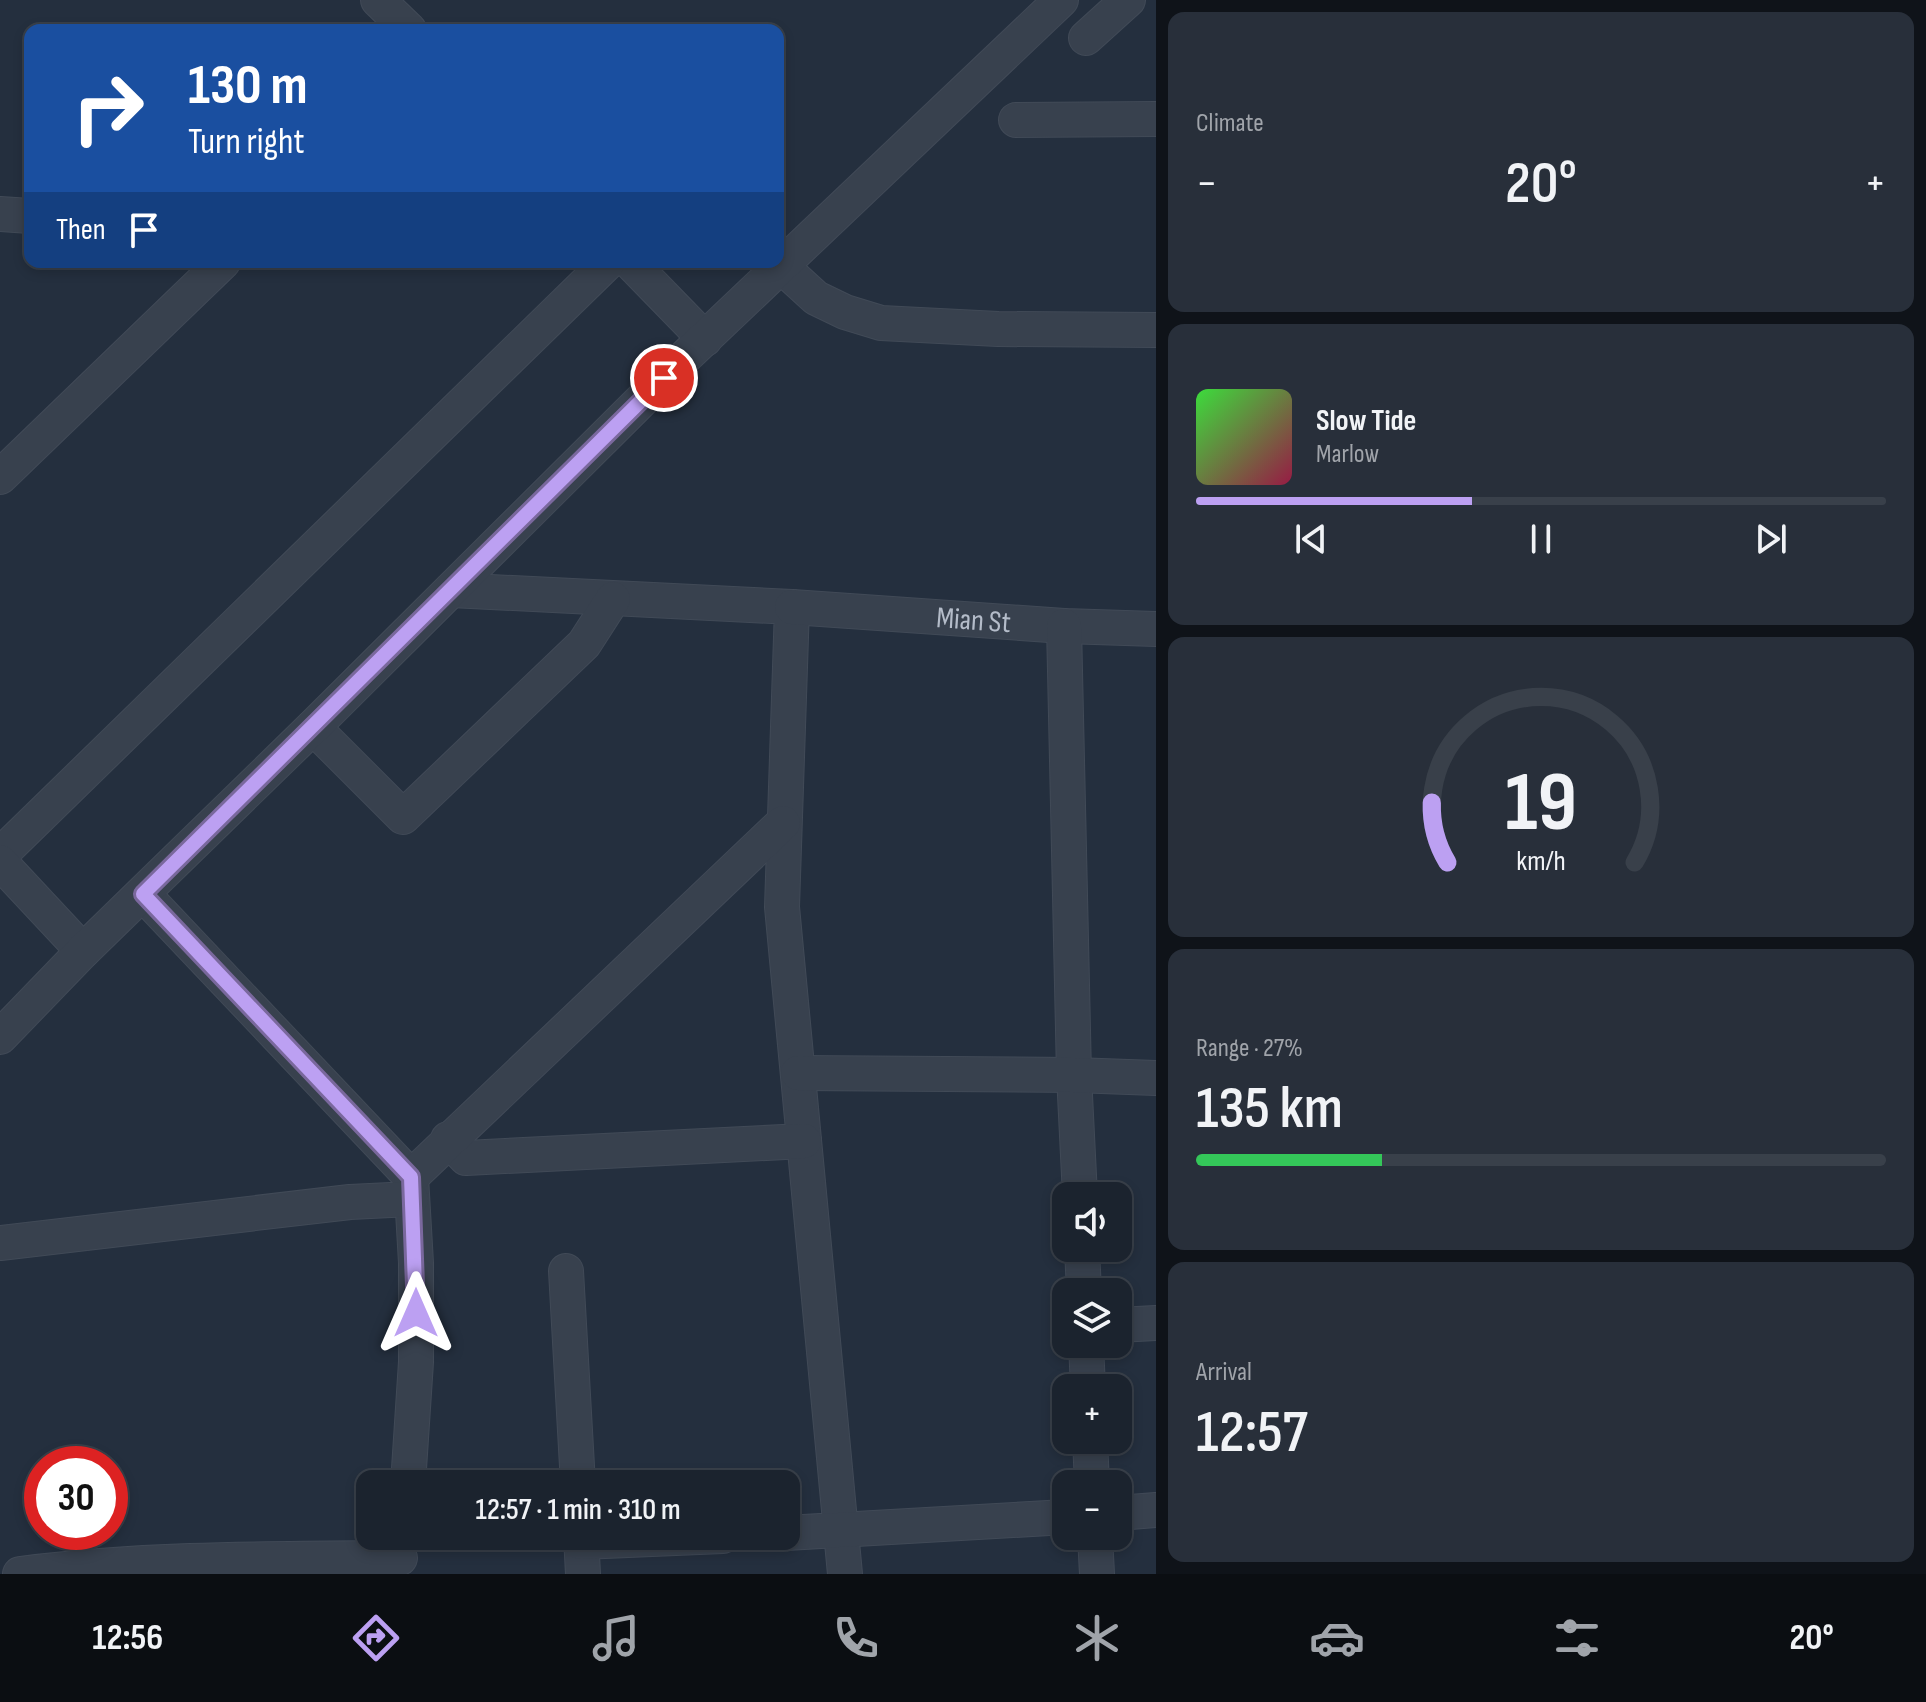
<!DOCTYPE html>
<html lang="en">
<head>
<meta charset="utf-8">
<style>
  :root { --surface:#1b232e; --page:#282f3a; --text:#f1f3f6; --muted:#a0a4aa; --line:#39404a; --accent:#bca0f2 }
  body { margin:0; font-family:"Sofia Sans Condensed",sans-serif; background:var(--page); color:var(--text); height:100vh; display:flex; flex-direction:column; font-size:30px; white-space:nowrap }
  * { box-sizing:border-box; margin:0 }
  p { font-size:26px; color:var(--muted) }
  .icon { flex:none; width:44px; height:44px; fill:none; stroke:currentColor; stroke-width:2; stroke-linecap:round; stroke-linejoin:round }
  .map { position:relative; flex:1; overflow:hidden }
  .sheet { display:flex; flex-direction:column; gap:12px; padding:12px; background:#0f1319; width:770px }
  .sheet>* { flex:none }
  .hud { position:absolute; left:24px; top:24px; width:760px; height:244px; border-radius:16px; box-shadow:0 4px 12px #0003,0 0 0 2px var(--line); background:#1a4fa0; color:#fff; overflow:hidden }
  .controls { position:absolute; left:1052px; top:1182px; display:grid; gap:16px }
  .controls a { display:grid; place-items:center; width:80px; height:80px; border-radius:16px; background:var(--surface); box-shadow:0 4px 12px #0003,0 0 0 2px var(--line); font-size:40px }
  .speed { position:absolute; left:24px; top:1446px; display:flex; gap:16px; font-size:40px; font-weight:700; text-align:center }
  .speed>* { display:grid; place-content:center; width:104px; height:104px; border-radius:50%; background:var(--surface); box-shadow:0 4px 12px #0003,0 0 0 2px var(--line); line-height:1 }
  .speed .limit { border:12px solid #d22; background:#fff; color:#111 }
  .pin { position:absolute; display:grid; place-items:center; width:68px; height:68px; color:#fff; margin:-34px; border:4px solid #fff; border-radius:50%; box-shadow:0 2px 8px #0007 }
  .me { position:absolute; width:88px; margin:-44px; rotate:0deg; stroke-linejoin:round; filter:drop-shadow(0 0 6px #0008) }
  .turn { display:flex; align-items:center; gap:28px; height:168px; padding:0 32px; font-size:36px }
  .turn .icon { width:104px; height:104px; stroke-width:2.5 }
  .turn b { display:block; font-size:56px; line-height:68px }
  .then { display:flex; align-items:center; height:76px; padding:0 32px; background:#0003; gap:16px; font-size:30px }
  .big { font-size:60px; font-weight:600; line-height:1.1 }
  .sheet .widget { flex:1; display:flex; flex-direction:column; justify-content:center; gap:12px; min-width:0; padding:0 28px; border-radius:16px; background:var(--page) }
  .sheet .dial { align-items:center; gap:0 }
  .dial svg { height:208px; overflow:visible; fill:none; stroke:var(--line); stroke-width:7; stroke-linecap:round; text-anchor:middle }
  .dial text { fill:var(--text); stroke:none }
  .song { display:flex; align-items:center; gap:24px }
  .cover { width:96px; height:96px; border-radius:12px; background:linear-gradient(135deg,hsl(120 70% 55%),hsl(340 70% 35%)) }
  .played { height:8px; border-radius:4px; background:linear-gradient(90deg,var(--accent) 40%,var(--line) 40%) }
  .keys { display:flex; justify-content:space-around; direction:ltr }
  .heat { display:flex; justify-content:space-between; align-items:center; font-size:44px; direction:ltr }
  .charge { height:12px; border-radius:6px; background:linear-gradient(90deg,#34c759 27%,var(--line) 0) }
  .trip { position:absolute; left:356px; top:1470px; width:444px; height:80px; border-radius:16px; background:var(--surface); box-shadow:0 4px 12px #0003,0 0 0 2px var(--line); font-weight:600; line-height:80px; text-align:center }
  .tabs { display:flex; height:128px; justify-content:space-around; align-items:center; background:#0b0e12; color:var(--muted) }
  .tabs .icon { width:56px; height:56px }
  .tabs .current { color:var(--accent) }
  .tabs b { font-size:36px; color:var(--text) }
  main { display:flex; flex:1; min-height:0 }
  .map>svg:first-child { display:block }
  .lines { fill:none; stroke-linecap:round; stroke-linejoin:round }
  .minor-casing { stroke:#414a57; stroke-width:36 }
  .minor { stroke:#38414e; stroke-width:34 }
  .route-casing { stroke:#7a689d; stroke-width:20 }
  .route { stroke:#bca0f2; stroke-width:14 }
  .labels { text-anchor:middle; stroke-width:8; stroke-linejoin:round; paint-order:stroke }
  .street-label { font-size:30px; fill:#b4bcc9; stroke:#1d2633 }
</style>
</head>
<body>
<main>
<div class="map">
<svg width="1156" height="1574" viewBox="0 0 1156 1574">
  <rect width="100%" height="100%" fill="#242f3e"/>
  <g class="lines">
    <defs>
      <g id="minor">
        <polyline points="378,0 409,30"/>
        <polyline points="1086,38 1128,0"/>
        <polyline points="1016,120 1156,119"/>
        <polyline points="0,214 30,216"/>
        <polyline points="630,262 705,339"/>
        <polyline points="781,266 816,298 845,312 881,323 998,329 1156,330"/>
        <polyline points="0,477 223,262"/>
        <polyline points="451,590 792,607 782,907 845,1574"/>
        <path id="s1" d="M792 607 1064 626 1156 629"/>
        <polyline points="1064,626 1074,1075 1080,1196"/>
        <polyline points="313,727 403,817 584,644 613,599"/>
        <polyline points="0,855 608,262"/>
        <polyline points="0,862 83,951"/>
        <polyline points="143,894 411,1177 416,1263 416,1362 408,1484"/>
        <polyline points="0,1037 83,951 313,727 685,357 1061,0"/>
        <polyline points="798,1073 1074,1075 1156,1078"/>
        <polyline points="448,1139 466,1158 804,1141"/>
        <polyline points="411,1177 783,823"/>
        <polyline points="0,1243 350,1202 411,1199"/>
        <polyline points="1082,1248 1084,1292"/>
        <polyline points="566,1271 578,1484"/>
        <polyline points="1118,1325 1156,1323"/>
        <polyline points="1086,1344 1088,1388"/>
        <polyline points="1090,1440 1092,1484"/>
        <polyline points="1118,1513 1156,1510"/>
        <polyline points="786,1533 1066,1517"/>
        <polyline points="581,1536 583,1574"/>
        <polyline points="1095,1536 1097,1574"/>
        <polyline points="581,1542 723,1536"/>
        <path d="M20 1574C146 1558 273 1559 400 1558"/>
      </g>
    </defs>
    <!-- minor casing -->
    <use href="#minor" class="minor-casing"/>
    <!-- minor -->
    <use href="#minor" class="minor"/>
  </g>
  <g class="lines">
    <defs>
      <polyline id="route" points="416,1313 411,1177 143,894 664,378"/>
    </defs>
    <!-- route casing -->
    <use href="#route" class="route-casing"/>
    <!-- route -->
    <use href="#route" class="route"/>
  </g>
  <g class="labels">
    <!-- street labels -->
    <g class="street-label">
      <text dy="10" stroke="none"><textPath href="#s1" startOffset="182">Mian St</textPath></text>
    </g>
  </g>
</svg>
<div class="controls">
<a><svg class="icon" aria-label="sound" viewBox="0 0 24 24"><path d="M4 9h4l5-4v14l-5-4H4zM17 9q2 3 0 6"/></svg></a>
<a><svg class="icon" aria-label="layers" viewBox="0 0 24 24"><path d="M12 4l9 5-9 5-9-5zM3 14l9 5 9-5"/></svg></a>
<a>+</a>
<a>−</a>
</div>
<div class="speed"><div class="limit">30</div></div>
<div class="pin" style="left:664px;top:378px;background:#d93025"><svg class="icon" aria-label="arrive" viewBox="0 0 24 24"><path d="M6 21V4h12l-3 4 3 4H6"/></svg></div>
<svg class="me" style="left:416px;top:1313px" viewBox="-20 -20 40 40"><path d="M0-17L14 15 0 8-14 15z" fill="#bca0f2" stroke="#fff" stroke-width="4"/></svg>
<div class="trip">12:57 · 1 min · 310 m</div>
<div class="hud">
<div class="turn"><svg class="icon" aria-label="right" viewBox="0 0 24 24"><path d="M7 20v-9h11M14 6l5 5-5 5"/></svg><div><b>130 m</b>Turn right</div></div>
<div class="then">Then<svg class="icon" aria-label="arrive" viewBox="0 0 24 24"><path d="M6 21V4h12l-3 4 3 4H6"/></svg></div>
</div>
</div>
<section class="sheet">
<div class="widget"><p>Climate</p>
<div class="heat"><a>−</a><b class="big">20°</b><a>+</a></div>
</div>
<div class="widget">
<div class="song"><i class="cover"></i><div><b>Slow Tide</b><p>Marlow</p></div></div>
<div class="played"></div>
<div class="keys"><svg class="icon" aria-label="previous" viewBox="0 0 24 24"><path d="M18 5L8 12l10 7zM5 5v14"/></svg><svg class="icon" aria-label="pause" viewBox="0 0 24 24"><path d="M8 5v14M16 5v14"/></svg><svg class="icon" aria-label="next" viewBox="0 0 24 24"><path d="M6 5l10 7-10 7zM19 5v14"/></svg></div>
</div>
<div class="widget dial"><svg viewBox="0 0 100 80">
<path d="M14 69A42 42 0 1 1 86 69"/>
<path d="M14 69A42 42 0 0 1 8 46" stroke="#bca0f2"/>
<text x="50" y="56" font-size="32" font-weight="700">19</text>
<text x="50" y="72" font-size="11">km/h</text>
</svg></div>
<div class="widget"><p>Range · 27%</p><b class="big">135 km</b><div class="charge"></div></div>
<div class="widget"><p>Arrival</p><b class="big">12:57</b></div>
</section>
</main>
<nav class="tabs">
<b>12:56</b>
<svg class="icon current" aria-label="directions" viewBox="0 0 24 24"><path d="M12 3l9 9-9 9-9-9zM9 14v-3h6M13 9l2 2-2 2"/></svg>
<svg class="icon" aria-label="music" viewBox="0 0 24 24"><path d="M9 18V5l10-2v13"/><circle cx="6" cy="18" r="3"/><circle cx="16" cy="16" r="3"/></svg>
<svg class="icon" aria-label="phone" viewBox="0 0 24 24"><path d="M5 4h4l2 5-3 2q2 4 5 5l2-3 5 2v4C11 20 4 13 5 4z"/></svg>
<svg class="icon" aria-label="climate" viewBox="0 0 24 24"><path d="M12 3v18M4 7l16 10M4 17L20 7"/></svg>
<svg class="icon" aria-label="car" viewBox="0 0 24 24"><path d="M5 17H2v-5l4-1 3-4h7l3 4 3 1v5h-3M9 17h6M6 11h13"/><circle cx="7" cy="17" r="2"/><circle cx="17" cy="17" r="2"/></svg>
<svg class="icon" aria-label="filters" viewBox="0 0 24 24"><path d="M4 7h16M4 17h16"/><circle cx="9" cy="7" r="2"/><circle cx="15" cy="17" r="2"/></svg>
<b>20°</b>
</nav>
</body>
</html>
